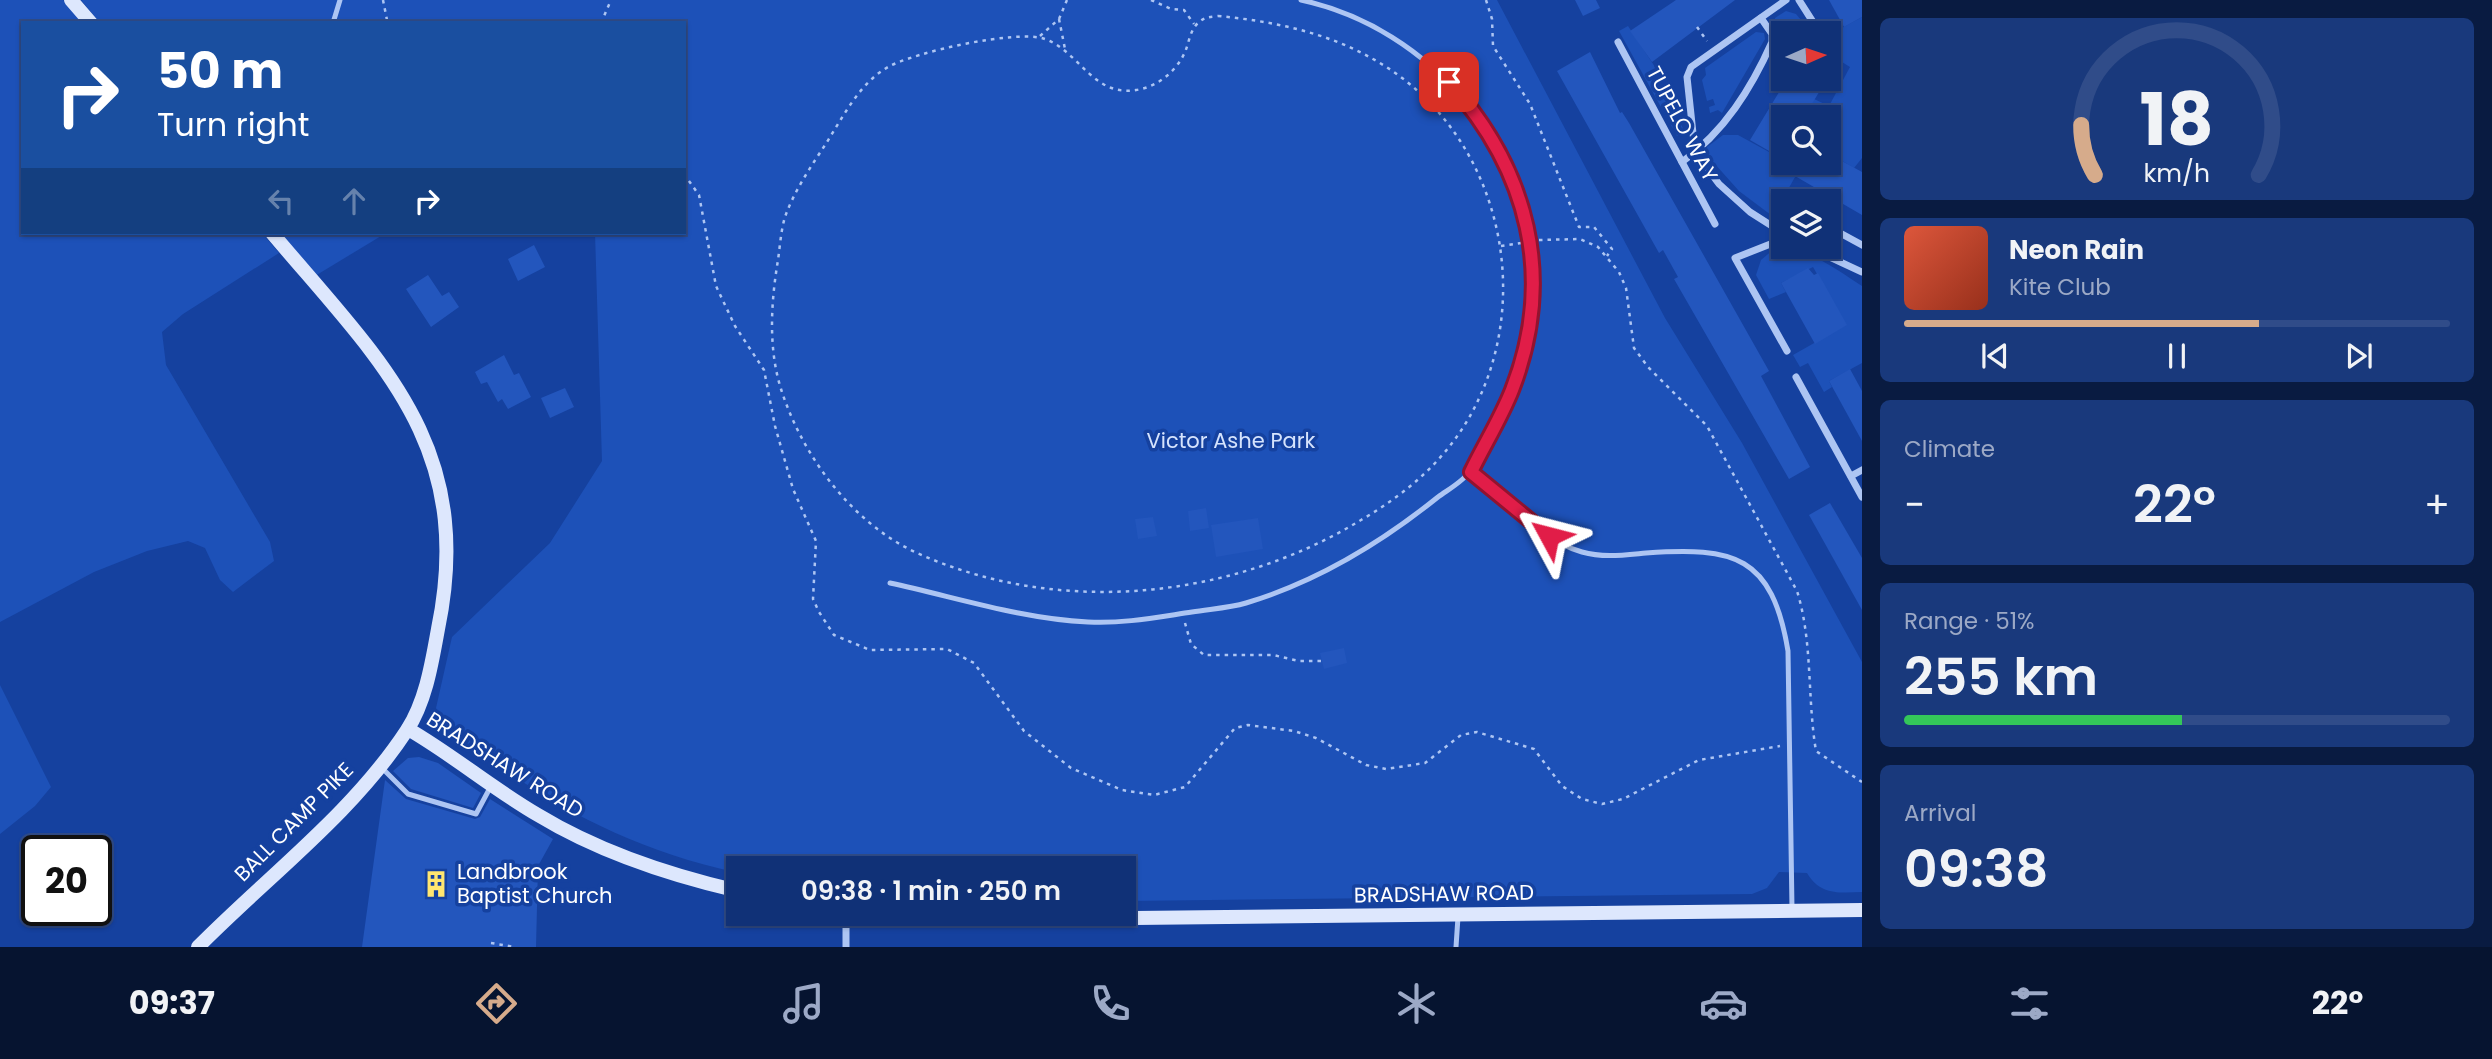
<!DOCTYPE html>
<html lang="en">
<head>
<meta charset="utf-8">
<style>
  :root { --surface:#103177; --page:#19397c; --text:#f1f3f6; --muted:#9ca9c6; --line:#304c89; --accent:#d6ab8b }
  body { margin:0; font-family:Poppins,sans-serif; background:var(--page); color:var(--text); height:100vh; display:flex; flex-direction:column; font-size:26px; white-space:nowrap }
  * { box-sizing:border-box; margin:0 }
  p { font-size:23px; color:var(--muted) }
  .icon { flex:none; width:38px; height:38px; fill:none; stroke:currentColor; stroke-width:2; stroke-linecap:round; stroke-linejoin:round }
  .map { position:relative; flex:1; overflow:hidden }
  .sheet { display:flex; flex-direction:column; gap:18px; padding:18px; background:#091b41; width:630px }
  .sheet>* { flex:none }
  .top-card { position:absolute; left:21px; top:21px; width:665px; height:214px; border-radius:0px; box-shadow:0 2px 5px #0004,0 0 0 2px var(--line); background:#1a4fa0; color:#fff; overflow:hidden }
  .needle { width:46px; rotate:87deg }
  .tools { position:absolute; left:1771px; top:21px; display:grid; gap:14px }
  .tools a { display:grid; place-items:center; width:70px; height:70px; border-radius:0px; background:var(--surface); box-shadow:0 2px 5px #0004,0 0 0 2px var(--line); font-size:35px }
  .speed { position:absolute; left:21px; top:835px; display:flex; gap:14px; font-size:35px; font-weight:700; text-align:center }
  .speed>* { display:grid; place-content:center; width:91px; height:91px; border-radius:50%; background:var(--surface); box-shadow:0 2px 5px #0004,0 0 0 2px var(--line); line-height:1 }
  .speed .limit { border:4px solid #111; border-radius:10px; background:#fff; color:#111 }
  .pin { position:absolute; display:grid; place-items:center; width:60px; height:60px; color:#fff; margin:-30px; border-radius:14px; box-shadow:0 4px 10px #0006 }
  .me { position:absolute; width:77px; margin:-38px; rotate:308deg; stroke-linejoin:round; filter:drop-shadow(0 0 5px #0008) }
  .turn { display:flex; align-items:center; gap:24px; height:147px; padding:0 21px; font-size:32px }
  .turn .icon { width:91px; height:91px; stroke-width:2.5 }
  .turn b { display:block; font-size:49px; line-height:60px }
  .lanes { display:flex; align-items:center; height:66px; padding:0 21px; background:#0003; justify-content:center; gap:35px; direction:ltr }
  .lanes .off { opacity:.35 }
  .big { font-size:52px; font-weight:600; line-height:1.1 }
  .sheet .widget { flex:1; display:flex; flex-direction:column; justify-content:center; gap:10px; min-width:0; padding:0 24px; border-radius:10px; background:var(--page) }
  .sheet .dial { align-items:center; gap:0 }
  .dial svg { height:182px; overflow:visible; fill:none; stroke:var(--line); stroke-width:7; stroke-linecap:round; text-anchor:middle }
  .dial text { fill:var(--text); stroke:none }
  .song { display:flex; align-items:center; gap:21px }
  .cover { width:84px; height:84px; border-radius:10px; background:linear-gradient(135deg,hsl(10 70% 55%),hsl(10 70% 35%)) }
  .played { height:7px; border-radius:4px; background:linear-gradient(90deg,var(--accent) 65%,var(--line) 65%) }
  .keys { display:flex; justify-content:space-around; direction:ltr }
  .heat { display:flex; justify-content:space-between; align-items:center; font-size:38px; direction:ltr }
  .charge { height:10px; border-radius:5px; background:linear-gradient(90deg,#34c759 51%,var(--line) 0) }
  .trip { position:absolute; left:726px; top:856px; width:410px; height:70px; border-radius:0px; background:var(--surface); box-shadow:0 2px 5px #0004,0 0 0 2px var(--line); font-weight:600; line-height:70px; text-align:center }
  .menu { display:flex; height:112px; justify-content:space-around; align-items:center; background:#061430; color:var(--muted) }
  .menu .icon { width:49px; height:49px }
  .menu .active { color:var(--accent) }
  .menu b { font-size:32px; color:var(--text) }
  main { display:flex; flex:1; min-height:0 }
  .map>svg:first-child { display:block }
  .green { fill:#1d51b8 }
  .building { fill:#2356bd }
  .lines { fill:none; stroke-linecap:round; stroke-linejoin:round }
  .path { stroke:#adc5f3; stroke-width:2.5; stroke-dasharray:3.5 5; stroke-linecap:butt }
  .lane { stroke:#adc5f3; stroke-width:5 }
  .street { stroke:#adc5f3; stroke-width:7 }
  .secondary { stroke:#dde7fd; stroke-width:14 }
  .route-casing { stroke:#92132f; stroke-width:18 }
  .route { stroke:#e11d48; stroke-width:12 }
  .labels { text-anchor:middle; stroke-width:7; stroke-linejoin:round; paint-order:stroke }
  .street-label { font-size:21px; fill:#fff; stroke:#15419f }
  .park-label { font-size:21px; fill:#d5e3fd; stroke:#15419f }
  .poi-label { font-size:21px; fill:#fff; stroke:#15419f; text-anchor:start }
</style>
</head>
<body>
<main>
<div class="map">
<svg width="1862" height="947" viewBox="0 0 1862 947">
  <rect width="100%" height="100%" fill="#15419f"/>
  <!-- green -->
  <g class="green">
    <polygon points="0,0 63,0 83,23 23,23 23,233 262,233 279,253 183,314 162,332 166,365 270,542 274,561 233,592 220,580 205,548 188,541 147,551 94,572 0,622"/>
    <path d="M81 0H1497L1665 318 1742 443 1862 662V892C1838 893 1820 895 1807 873L1779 872 1767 888 1752 894 1124 901V868H738V873C617 846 543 800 444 727L439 721 436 708 452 637 550 543 602 461 595 233H684V23H100Z"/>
    <polygon points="1786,11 1796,14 1812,33 1791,33 1776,25 1775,18"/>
    <polygon points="1862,17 1862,158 1854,168 1829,153 1829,117 1804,117 1814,99 1829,106 1850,67 1829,54 1829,35"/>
    <polygon points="1628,26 1655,67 1685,133 1677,136 1619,31"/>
    <polygon points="1756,32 1764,33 1765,39 1722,113 1718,110 1710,113 1709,107 1715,105 1713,99 1707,101 1702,80 1706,75 1705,68"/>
    <polygon points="1723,135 1738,135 1780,158 1783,153 1783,163 1803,163 1778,207 1783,210 1783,224 1739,191 1706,154 1707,147"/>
    <polygon points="273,233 386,233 310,279"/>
    <path d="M1774 249C1805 245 1837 270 1862 286V363L1829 381 1832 387 1824 392 1808 363 1800 367 1793 355 1846 325 1813 267 1781 283 1786 292 1769 299 1756 275 1761 260Z"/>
    <polygon points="0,685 51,787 35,806 0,834"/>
  </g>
  <!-- building -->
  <g class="building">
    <polygon points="1575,0 1596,0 1600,8 1583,16"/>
    <polygon points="1676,0 1735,0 1652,62 1630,31"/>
    <polygon points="1829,0 1862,0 1862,17 1844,27"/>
    <polygon points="1590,52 1620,113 1622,112 1629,123 1769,371 1761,376 1810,467 1789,479 1674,279 1678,277 1663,250 1659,253 1557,71"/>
    <polygon points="1787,79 1827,79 1804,117 1783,117 1783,159 1750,140"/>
    <polygon points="1833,156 1862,172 1862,215 1795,176 1803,163 1829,163"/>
    <polygon points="534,245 545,267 518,281 508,259"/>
    <polygon points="1808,268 1814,275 1818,273 1847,325 1815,344 1781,283"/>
    <polygon points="428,275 442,296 449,292 459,307 431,327 406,289"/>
    <polygon points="504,355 514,375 519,373 531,397 508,409 502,399 498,402 487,382 481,384 475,372"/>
    <polygon points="1850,369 1862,391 1862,441 1829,381"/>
    <polygon points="565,388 574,407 550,418 541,398"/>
    <polygon points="1830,503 1862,558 1862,610 1809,515"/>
    <polygon points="1206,508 1209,528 1190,531 1188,511"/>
    <polygon points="1153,517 1157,536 1138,539 1135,519"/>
    <polygon points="1258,518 1263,549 1216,557 1211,525"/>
    <polygon points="1344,648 1347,663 1324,669 1320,653"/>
    <polygon points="419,757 438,763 481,793 473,808 411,789 393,771 408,758"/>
    <polygon points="385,780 406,799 475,819 480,817 490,799 553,839 538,866 536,947 362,947"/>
  </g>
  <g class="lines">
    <!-- path -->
    <g class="path">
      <polyline points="383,0 387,20"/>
      <polyline points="1151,0 1171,9 1184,10 1194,24"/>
      <polyline points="1486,0 1492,19 1493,46 1530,104 1579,227 1594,227 1612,249 1607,256"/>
      <path d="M1218 16C1271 21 1326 32 1373 59 1501 130 1541 304 1464 426 1438 467 1402 496 1361 520 1230 600 1056 617 915 552 851 522 802 455 781 389 768 348 771 302 778 260 780 246 781 230 785 217 794 191 812 165 827 142 844 115 860 83 888 67 915 52 1017 29 1045 39 1080 52 1093 97 1136 90 1157 87 1176 72 1185 52 1189 43 1190 30 1198 23 1204 17 1210 17 1218 16Z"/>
      <polyline points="1059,19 1065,49"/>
      <polyline points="601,23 611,0"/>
      <polyline points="1697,27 1707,41"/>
      <polyline points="1040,36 1059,19 1067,0"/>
      <polyline points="684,174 699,195 716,286 735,326 764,370 775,426 793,489 816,541 813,599 819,612 834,635 870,650 947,649 974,663 1024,731 1071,768 1122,790 1154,795 1185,787 1235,728 1248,725 1294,731 1316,738 1366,765 1386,769 1425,763 1461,735 1477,732 1534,749 1562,786 1582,799 1602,804 1623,799 1699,760 1780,746"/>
      <path d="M1539 240 1580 239 1598 247 1619 272 1626 288 1634 348 1648 367 1707 426 1797 591C1813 642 1807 698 1816 751L1862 782"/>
      <polyline points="1501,246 1522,243"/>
      <polyline points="1185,623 1191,644 1204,655 1273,655 1299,661 1322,661"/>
      <polyline points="491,943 515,947"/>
    </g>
    <!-- lane -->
    <g class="lane">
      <polyline points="333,23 340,0"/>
      <path d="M1471 472C1504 499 1540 540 1582 552 1603 558 1624 555 1646 553 1734 547 1772 555 1788 651L1792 908"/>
      <path d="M890 583C955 597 1022 619 1088 622 1123 624 1158 617 1192 612 1210 609 1229 608 1246 603 1316 582 1382 542 1438 497 1449 489 1464 481 1471 470 1481 458 1487 441 1494 427 1517 381 1534 333 1534 281 1531 148 1431 28 1301 0"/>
      <polyline points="381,767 408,794 476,814 491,786"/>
      <polyline points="1456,947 1458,917"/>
    </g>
    <!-- street -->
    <g class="street">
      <polyline points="1799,0 1820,33"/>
      <polyline points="1618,42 1715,224"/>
      <path d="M1682 162C1724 132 1751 89 1772 42V34L1761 18"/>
      <polyline points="1829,227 1862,245"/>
      <polyline points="1783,233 1750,212 1719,184 1695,152 1687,77 1691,67 1786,0"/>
      <polyline points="1783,239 1735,258 1787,351"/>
      <polyline points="1808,247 1862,272"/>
      <polyline points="1828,256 1841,234"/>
      <polyline points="1796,377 1862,497"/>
      <polyline points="1851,476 1862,470"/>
      <polyline points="846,947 846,914"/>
    </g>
    <!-- secondary -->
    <g class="secondary">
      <polyline points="71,0 91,23"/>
      <path d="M408 729C453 755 493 789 538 815 599 852 669 875 738 891"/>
      <polyline points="1026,914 1135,918 1862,910"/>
      <path d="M198 947C268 876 352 814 407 730 426 701 432 662 438 629 476 445 380 361 272 233"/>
    </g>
  </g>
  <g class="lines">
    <defs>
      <path id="route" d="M1449 82C1528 170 1556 277 1512 390 1501 418 1484 445 1471 472L1549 536"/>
    </defs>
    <!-- route casing -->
    <use href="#route" class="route-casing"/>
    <!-- route -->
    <use href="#route" class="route"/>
  </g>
  <!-- icons -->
  <defs>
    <symbol id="building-bare" viewBox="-9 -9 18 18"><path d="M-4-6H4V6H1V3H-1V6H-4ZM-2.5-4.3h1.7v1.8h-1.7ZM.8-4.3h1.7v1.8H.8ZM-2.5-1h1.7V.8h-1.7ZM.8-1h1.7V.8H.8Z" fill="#ffe670" stroke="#15419f" stroke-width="2.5" paint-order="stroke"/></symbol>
  </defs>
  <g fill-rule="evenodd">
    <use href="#building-bare" x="417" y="865" width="38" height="38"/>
  </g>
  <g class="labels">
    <!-- street labels -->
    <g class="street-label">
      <text transform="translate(1682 124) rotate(62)" y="7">TUPELO WAY</text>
      <text transform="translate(505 765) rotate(32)" y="7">BRADSHAW ROAD</text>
      <text transform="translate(294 822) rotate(-45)" y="7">BALL CAMP PIKE</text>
      <text transform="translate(1444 894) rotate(-1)" y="7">BRADSHAW ROAD</text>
    </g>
    <!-- park labels -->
    <g class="park-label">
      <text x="1231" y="448">Victor Ashe Park</text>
    </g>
    <!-- poi labels -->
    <g class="poi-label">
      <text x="457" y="879">Landbrook<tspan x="457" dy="24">Baptist Church</tspan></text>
    </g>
  </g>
</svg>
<div class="tools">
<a><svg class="needle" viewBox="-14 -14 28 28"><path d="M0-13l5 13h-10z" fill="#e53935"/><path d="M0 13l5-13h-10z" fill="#9ca9c6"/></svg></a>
<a><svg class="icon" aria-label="search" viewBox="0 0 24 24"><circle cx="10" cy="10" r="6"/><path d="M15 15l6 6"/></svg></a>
<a><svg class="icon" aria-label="layers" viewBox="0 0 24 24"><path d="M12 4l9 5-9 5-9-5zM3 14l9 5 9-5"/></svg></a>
</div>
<div class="speed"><div class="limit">20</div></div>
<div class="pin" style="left:1449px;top:82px;background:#d93025"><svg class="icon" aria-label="arrive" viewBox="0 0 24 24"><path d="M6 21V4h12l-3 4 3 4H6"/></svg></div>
<svg class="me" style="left:1549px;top:536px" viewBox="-20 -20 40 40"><path d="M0-17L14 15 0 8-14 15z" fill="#e11d48" stroke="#fff" stroke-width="4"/></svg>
<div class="trip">09:38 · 1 min · 250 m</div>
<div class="top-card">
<div class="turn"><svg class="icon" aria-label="right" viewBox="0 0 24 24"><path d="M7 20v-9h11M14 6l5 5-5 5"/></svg><div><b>50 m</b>Turn right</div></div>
<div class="lanes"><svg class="icon off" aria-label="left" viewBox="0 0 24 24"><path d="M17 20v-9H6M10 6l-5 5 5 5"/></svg><svg class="icon off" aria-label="ahead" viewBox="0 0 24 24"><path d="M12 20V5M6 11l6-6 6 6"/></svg><svg class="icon" aria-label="right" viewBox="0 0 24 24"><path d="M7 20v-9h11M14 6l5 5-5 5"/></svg></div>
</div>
</div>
<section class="sheet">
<div class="widget dial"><svg viewBox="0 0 100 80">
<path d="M14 69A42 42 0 1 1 86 69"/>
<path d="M14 69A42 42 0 0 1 8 47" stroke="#d6ab8b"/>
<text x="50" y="56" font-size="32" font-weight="700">18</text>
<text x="50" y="72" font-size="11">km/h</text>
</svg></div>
<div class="widget">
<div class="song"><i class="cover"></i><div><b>Neon Rain</b><p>Kite Club</p></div></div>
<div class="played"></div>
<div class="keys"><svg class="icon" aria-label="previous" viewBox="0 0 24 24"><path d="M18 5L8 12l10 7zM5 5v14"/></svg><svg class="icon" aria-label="pause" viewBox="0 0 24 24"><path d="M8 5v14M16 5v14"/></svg><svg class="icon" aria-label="next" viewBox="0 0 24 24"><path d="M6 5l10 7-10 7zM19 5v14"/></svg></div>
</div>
<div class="widget"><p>Climate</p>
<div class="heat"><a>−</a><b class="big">22°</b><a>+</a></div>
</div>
<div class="widget"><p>Range · 51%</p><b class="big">255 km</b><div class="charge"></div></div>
<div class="widget"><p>Arrival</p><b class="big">09:38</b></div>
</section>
</main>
<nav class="menu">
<b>09:37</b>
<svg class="icon active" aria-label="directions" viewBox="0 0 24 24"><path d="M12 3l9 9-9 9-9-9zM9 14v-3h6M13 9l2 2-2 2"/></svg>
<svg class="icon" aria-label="music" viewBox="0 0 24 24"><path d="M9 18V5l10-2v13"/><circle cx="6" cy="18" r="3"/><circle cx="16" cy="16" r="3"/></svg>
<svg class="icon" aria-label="phone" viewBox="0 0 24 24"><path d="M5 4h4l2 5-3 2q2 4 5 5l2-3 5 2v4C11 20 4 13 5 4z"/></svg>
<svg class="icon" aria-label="climate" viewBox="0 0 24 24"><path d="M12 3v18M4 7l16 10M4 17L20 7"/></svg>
<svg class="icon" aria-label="car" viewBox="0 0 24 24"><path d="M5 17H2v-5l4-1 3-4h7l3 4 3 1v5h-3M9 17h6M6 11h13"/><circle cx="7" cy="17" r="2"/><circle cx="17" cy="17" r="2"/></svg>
<svg class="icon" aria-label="filters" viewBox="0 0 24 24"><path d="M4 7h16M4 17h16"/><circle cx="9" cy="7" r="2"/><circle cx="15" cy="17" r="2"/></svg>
<b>22°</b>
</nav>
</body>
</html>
